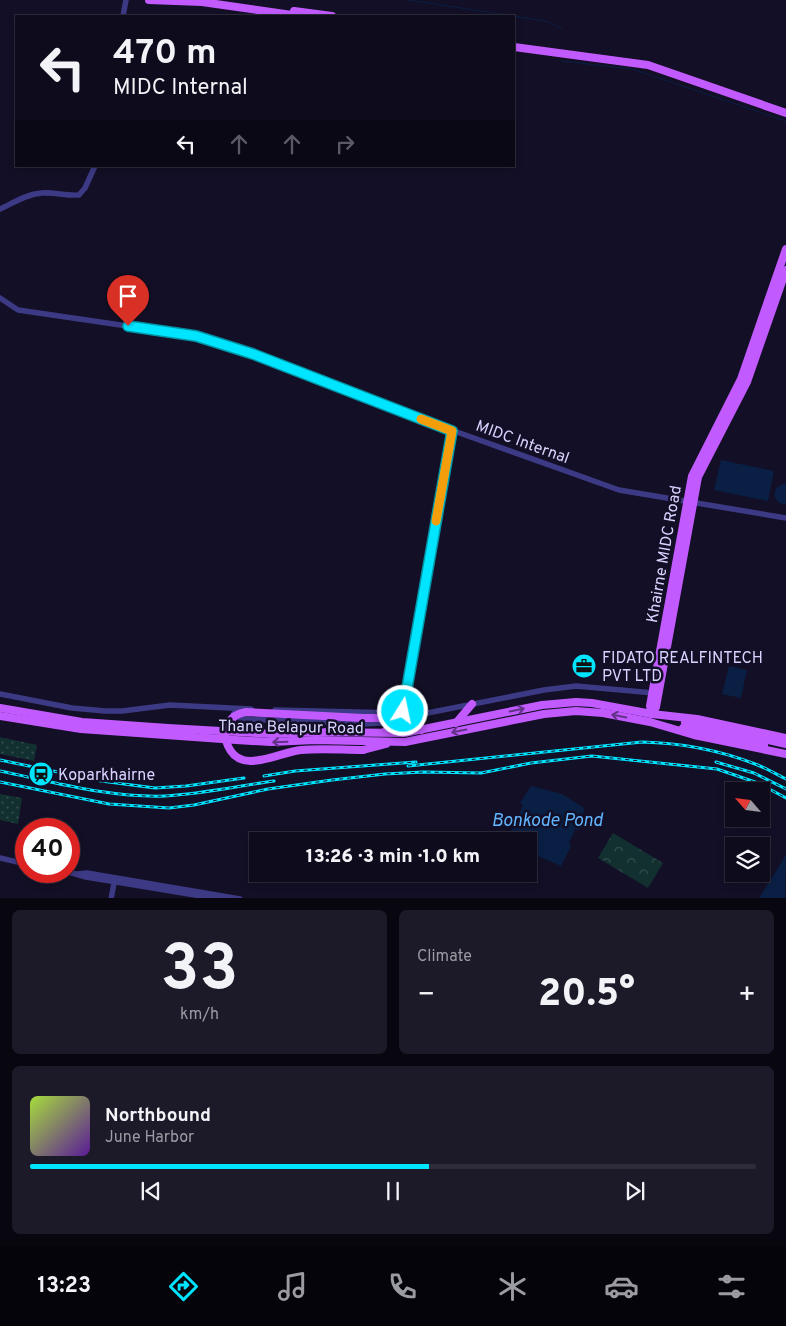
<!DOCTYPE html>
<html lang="en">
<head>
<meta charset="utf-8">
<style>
  :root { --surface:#0e0b1c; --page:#1c1929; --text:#f1f3f6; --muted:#9b9ba3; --line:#2e2b3b; --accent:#00e5ff }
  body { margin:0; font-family:Overpass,sans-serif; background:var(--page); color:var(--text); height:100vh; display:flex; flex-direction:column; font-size:19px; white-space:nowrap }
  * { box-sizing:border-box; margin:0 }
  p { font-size:16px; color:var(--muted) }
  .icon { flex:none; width:28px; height:28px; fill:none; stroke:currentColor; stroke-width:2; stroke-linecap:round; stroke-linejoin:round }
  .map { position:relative; height:898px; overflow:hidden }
  .side { display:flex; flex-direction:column; gap:12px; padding:12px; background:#08060f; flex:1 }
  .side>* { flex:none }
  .guide { position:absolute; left:15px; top:15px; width:500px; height:152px; border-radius:0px; box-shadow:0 2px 8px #0003,0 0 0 1px var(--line); background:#0e0b1c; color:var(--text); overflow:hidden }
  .needle { width:32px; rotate:298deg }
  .buttons { position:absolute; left:725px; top:782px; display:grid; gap:10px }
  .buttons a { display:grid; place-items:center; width:45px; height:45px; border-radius:0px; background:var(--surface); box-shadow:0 2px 8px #0003,0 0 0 1px var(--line); font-size:25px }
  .speed { position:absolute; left:15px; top:818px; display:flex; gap:10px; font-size:25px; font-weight:700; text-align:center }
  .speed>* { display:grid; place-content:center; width:65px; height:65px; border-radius:50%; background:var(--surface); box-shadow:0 2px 8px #0003,0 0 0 1px var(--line); line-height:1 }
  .speed .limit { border:8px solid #d22; background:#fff; color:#111 }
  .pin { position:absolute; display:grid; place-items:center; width:42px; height:42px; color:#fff; margin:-51px -21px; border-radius:50% 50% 50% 0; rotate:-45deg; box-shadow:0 0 5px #0007 }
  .pin .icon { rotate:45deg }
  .me { position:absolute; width:55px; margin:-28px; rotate:10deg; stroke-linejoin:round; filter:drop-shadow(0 0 4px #0008) }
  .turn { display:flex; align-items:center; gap:18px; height:105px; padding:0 15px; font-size:22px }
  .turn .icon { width:65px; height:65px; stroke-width:2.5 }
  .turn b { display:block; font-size:35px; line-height:42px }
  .lanes { display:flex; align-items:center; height:48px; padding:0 15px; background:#0003; justify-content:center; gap:25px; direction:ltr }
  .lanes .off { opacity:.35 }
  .big { font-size:38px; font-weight:800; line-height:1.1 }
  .side .card { flex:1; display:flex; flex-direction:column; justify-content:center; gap:8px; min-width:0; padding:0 18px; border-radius:8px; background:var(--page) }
  .side .dial { align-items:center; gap:0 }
  .dial b { font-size:65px; line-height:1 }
  .song { display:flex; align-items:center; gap:15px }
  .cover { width:60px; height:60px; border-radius:8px; background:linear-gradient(135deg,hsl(80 70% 55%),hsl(270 70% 35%)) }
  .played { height:5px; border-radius:2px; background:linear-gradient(90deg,var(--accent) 55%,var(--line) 55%) }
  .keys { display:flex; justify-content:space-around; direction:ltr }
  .heat { display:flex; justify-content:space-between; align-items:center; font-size:28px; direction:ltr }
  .side .tiles { flex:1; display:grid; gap:12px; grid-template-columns:1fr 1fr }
  .card:last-child { grid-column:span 2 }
  .trip { position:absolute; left:249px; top:832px; width:288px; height:50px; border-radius:0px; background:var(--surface); box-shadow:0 2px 8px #0003,0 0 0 1px var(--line); font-weight:800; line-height:50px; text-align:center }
  .dock { display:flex; height:80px; justify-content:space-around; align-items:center; background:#06040b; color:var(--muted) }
  .dock .icon { width:35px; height:35px }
  .dock .active { color:var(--accent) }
  .dock b { font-size:22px; color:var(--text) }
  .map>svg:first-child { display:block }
  .grass { fill:url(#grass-dots) }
  .park { fill:url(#park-crowns) }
  .water { fill:#0a1f44 }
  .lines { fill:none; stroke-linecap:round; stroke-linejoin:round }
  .stream { stroke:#0a1f44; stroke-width:1 }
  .minor { stroke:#3d3a85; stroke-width:5.5 }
  .major { stroke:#c25bff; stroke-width:8 }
  .rail-casing { stroke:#00e5ff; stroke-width:3 }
  .rail { stroke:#130f26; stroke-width:1; stroke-dasharray:4; stroke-linecap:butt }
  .major-bridge { stroke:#c25bff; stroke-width:8 }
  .oneway { stroke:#623188 }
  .route-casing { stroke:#0095a6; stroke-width:12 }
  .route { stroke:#00e5ff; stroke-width:9 }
  .slow { stroke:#f59e0b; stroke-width:9 }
  .labels { text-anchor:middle; stroke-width:5; stroke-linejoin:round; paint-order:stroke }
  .street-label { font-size:16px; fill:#d9d4ff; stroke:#130f26 }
  .poi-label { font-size:16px; fill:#d9d4ff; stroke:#130f26; text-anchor:start }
  .water-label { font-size:18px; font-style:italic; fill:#62b6ff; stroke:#130f26 }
</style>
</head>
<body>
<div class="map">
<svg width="786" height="899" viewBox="0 0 786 899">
  <defs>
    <pattern id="grass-dots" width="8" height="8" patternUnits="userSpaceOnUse" patternTransform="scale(1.25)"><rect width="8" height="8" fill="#12302f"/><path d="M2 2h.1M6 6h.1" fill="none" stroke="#344d4e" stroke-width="1.8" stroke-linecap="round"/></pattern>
    <pattern id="park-crowns" width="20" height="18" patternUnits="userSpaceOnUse" patternTransform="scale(1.25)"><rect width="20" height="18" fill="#12302f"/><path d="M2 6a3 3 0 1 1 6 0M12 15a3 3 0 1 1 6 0" fill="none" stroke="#344d4e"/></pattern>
  </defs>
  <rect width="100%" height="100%" fill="#130f26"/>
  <!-- grass -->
  <g class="grass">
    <polygon points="0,737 37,745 34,761 0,754"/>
    <polygon points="0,794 22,798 18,824 0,820"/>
  </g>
  <!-- park -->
  <polygon class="park" points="613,833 663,863 648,888 598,858"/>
  <!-- water -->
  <g class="water">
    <polygon points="721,460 774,471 768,501 714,490"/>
    <polygon points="783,484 786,484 786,505 779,503 774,496 776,488"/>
    <polygon points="729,666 747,670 741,698 722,694"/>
    <path d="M531 786 562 794 584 808 582 824 579 830 575 829V830L569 843 571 846 561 866 528 852V841H515C510 831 511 823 516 813L519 814 523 805 520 803Z"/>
    <polygon points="786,855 785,898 759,898"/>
  </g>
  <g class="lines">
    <!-- stream -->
    <g class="stream">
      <polyline points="409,0 513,16"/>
      <polyline points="514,16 549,22 562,29"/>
      <polyline points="562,61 632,69 786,121"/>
    </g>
    <!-- minor -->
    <g class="minor">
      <polyline points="123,16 126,0"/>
      <path d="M0 209C13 203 27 194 42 193 54 192 66 196 79 195L85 188 95 166"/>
      <polyline points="0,298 18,310 196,336 253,354 457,432 619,490 786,518"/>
      <polyline points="0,694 72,708 105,711 122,711 170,705 251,709"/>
      <polyline points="275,710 398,713"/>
      <polyline points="403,711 452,431"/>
      <polyline points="234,713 241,719 363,724 399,722"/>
      <polyline points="407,717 544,690 576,686 654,693"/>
      <polyline points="0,858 26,864"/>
      <polyline points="65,871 86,877 219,899"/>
      <polyline points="78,874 87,873 240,899"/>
      <polyline points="111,899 115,878"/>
    </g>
    <!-- major -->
    <g class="major">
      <polyline points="149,0 202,2 299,16"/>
      <polyline points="294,11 332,16"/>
      <polyline points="514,47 648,65 786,113"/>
      <polyline points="0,708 82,722 168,728 272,734 316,732 404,733 542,705 576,702 592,703 652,714 697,719 786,738"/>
      <polyline points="652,714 650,706 692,476 741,379 786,249"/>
      <polyline points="652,714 656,707 698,477 747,382 786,270"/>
      <polyline points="0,716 81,729 236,740 271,742 315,740 405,742 544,714 576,711 603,713 650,722 694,735 786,754"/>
      <polyline points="363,718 396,718"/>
      <polyline points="402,722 421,730"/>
      <polyline points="685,722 786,744"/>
      <polyline points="456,723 472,704"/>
      <polyline points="683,728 764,745"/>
      <polyline points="384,732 401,722"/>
      <polyline points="363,750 386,744"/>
    </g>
    <defs>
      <g id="rail">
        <polyline points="0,760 101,781 155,788 186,786 244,778"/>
        <polyline points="716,762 754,773 786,789"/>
        <path d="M408 766 642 742C680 743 719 750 755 764 766 768 776 774 786 779"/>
        <path d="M0 771C54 782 110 798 165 796 202 794 238 786 274 781"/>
        <polyline points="264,776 295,771 416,762"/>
        <polyline points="0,782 109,804 169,808 194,805 268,789 332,780 385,774 423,772 481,773 531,763 592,756 717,769 758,783 786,798"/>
      </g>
    </defs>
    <!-- rail casing -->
    <use href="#rail" class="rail-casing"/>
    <!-- rail -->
    <use href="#rail" class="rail"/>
    <!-- major-bridge -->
    <path class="major-bridge" d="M363 750C342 750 322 748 301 750 279 752 241 776 228 746 225 740 224 730 228 724 232 716 239 713 246 712L363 718"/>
  </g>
  <!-- one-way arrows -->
  <defs><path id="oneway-shaft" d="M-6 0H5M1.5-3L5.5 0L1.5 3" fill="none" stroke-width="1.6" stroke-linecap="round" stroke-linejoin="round" transform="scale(1.25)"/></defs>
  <g class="oneway">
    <use href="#oneway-shaft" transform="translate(517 710) rotate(-12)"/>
    <use href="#oneway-shaft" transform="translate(619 716) rotate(-169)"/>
    <use href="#oneway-shaft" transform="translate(459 731) rotate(169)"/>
    <use href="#oneway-shaft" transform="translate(280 742) rotate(178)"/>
  </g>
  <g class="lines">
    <defs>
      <polyline id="route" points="128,326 196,336 253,354 452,431 403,711"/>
    </defs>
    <!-- route casing -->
    <use href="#route" class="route-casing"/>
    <!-- route -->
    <use href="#route" class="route"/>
    <!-- slow -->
    <polyline class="slow" points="421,419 452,431 436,521"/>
  </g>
  <!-- icons -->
  <defs>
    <symbol id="office-disc" viewBox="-11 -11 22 22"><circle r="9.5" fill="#00e5ff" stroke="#130f26"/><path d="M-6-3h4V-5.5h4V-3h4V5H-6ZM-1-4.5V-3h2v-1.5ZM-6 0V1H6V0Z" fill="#111"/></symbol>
    <symbol id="station-disc" viewBox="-11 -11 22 22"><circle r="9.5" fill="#00e5ff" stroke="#130f26"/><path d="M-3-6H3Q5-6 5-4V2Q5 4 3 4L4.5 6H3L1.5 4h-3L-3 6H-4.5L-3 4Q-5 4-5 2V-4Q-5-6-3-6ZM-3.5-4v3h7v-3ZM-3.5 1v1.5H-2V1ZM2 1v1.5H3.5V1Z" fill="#111"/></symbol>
  </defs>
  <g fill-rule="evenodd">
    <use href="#office-disc" x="570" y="652" width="28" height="28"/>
    <use href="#station-disc" x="27" y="760" width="28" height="28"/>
  </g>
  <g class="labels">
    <!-- street labels -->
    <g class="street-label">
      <text transform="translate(523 441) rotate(20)" y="6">MIDC Internal</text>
      <text transform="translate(663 554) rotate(-80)" y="6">Khairne MIDC Road</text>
      <text transform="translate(291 726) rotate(1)" y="6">Thane Belapur Road</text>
    </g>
    <!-- poi labels -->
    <g class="poi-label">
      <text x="602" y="663">FIDATO REALFINTECH<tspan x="602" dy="18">PVT LTD</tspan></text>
      <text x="58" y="780">Koparkhairne</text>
    </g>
    <!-- water labels -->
    <g class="water-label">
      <text x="547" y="826">Bonkode Pond</text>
    </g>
  </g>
</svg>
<div class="buttons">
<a><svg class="needle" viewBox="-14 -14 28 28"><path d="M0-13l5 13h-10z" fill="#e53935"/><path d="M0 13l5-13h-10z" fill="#9b9ba3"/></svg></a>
<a><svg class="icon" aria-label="layers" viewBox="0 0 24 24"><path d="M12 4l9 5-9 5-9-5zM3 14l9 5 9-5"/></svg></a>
</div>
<div class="speed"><div class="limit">40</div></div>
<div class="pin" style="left:128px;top:326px;background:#d93025"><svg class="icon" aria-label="arrive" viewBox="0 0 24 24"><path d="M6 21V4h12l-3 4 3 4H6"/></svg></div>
<svg class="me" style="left:403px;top:711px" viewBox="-20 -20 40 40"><circle r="17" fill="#00e5ff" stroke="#fff" stroke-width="3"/><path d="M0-11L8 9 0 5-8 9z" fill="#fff"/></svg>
<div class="trip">13:26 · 3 min · 1.0 km</div>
<div class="guide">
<div class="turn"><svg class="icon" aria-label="left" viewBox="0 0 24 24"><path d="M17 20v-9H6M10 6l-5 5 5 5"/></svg><div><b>470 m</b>MIDC Internal</div></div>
<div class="lanes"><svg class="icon" aria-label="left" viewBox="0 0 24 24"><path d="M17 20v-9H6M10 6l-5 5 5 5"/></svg><svg class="icon off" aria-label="ahead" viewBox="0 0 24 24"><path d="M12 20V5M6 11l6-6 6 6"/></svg><svg class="icon off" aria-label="ahead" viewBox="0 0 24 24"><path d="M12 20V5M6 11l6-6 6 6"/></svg><svg class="icon off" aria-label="right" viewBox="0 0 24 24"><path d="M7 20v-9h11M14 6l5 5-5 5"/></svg></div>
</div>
</div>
<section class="side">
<div class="tiles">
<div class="card dial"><b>33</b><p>km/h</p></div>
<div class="card"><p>Climate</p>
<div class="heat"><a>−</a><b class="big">20.5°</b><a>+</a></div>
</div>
<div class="card">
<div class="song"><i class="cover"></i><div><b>Northbound</b><p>June Harbor</p></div></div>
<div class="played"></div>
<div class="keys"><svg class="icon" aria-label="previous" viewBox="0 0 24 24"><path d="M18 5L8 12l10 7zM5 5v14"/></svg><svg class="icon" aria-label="pause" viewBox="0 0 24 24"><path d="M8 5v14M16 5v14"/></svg><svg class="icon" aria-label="next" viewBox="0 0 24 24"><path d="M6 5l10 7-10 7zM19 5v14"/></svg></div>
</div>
</div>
</section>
<nav class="dock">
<b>13:23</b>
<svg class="icon active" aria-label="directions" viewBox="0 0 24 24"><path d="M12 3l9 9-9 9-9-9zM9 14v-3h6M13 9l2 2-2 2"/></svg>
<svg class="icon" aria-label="music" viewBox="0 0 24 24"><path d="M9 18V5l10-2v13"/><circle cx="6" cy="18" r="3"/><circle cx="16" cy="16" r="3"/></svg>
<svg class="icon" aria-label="phone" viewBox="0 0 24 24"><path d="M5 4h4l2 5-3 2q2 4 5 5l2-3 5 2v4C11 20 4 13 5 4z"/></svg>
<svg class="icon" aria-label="climate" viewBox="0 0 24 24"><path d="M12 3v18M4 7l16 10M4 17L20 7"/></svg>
<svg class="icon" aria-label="car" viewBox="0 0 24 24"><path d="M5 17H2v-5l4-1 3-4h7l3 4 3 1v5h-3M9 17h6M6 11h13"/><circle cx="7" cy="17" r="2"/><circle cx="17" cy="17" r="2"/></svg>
<svg class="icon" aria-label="filters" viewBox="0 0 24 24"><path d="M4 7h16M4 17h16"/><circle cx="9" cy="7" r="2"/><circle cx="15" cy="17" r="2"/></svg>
</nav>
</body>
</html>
